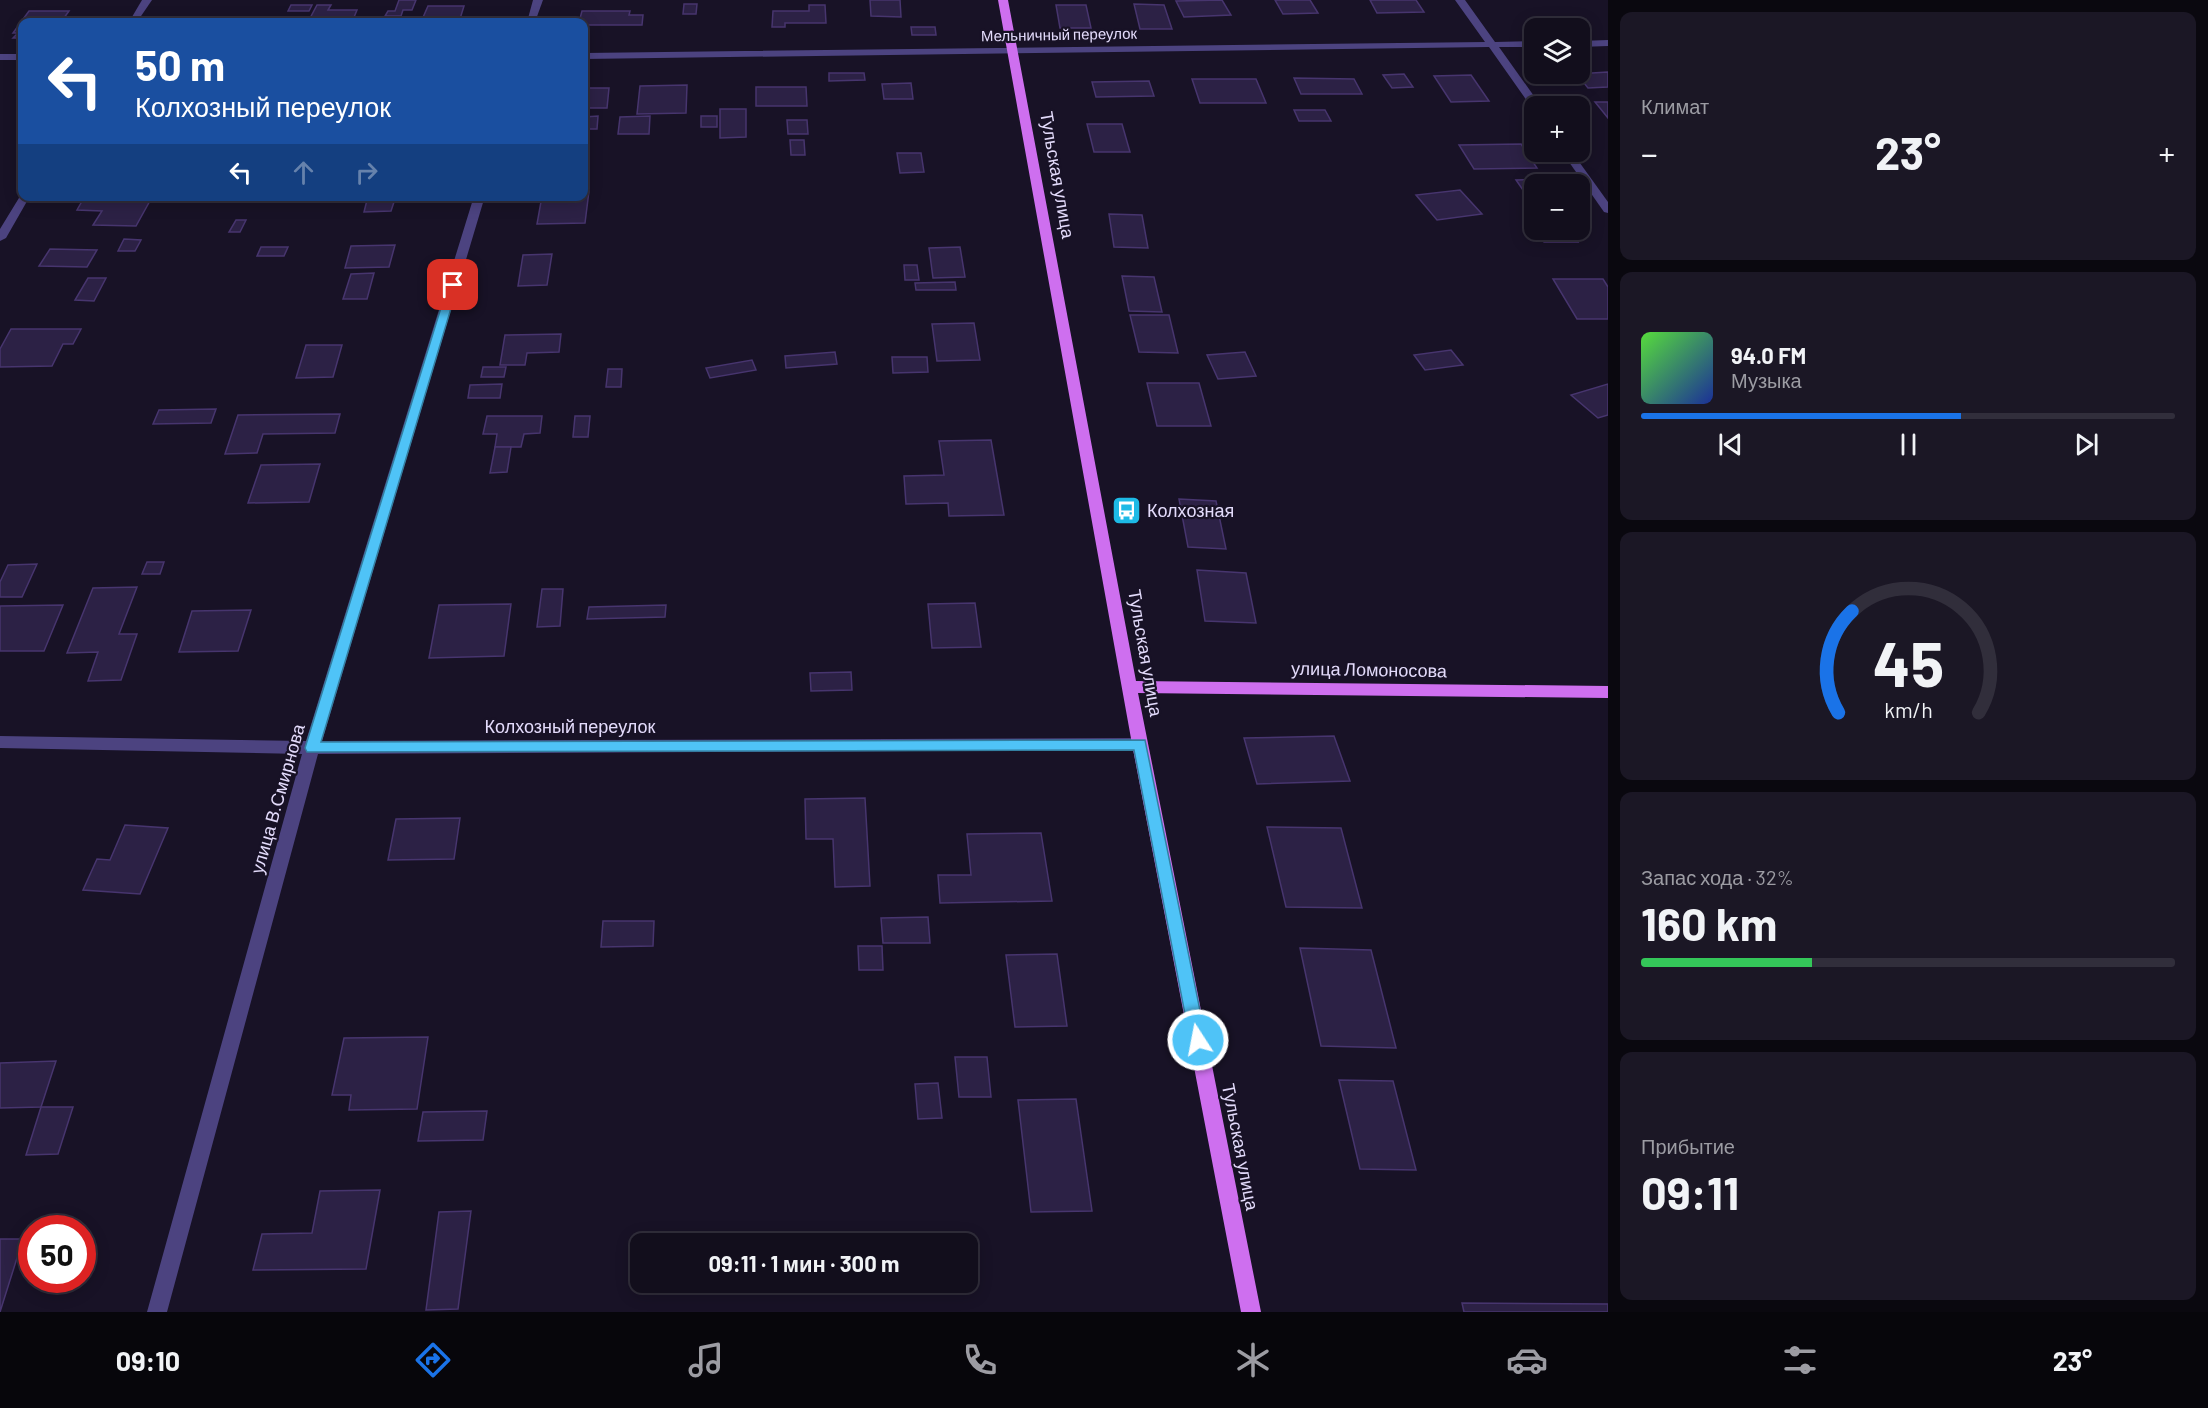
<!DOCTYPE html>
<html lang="ru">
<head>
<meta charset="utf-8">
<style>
  :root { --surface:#120e1c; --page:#1b1725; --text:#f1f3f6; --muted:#9c9ca3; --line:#312e3b; --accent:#1a73e8 }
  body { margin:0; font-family:Barlow,sans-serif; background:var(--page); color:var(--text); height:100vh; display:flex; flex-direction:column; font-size:22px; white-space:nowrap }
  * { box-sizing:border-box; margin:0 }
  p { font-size:20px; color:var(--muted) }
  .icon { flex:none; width:33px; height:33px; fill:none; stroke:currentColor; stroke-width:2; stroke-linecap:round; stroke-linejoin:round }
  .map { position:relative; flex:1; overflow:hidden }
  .side { display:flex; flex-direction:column; gap:12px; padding:12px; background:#0a080f; width:600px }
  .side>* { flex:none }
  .hud { position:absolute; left:18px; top:18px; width:570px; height:183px; border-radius:12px; box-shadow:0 3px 15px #0003,0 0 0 2px var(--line); background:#1a4fa0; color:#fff; overflow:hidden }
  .tools { position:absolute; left:1524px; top:18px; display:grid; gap:12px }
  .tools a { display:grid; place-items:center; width:66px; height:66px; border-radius:12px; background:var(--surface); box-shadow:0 3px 15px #0003,0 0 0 2px var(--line); font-size:30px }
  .speed { position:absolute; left:18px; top:1215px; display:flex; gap:12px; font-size:30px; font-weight:700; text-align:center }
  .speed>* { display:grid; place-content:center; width:78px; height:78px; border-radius:50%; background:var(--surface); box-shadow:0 3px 15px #0003,0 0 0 2px var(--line); line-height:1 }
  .speed .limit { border:9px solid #d22; background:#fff; color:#111 }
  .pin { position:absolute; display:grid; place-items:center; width:51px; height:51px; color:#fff; margin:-26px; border-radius:12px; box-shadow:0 3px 9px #0006 }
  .me { position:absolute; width:66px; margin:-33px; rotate:349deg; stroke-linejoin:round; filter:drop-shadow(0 0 4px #0008) }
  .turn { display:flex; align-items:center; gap:21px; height:126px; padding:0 18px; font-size:27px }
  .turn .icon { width:78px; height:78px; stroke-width:2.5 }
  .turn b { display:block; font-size:42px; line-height:51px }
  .lanes { display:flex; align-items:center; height:57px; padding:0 18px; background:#0003; justify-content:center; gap:30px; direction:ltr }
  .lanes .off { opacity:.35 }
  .big { font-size:45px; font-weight:700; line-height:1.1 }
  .side .card { flex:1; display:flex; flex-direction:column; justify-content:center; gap:9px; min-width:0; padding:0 21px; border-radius:12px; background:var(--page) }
  .side .dial { align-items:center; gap:0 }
  .dial svg { height:156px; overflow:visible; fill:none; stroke:var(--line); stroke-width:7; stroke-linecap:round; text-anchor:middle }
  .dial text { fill:var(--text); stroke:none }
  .song { display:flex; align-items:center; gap:18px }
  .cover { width:72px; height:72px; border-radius:9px; background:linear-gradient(135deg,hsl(110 70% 55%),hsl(230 70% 35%)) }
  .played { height:6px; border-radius:3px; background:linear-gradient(90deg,var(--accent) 60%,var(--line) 60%) }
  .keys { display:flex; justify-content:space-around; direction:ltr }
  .heat { display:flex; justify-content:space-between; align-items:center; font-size:33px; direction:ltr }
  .charge { height:9px; border-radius:4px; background:linear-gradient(90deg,#34c759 32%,var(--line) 0) }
  .trip { position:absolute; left:630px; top:1233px; width:348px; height:60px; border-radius:12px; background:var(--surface); box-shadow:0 3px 15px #0003,0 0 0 2px var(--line); font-weight:700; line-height:60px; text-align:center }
  .tabs { display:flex; height:96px; justify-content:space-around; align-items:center; background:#07060b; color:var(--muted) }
  .tabs .icon { width:42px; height:42px }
  .tabs .current { color:var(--accent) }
  .tabs b { font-size:27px; color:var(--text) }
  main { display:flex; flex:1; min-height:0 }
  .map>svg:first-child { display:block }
  .building { fill:#2c2145; stroke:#47356e; stroke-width:1.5 }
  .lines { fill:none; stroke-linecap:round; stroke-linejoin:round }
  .minor { fill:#4c4380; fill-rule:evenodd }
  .major { fill:#ce6fef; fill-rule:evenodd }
  .route { fill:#4fc3f7; stroke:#337fa1; stroke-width:1.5 }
  .labels { text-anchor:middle; stroke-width:4.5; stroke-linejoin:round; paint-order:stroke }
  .far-street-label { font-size:15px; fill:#e3dbfb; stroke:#181226 }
  .street-label { font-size:18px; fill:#e3dbfb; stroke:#181226 }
  .poi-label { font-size:18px; fill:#e3dbfb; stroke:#181226; text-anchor:start }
</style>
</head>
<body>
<main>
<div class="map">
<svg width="1608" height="1312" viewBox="0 0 1608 1312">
  <rect width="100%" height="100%" fill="#181226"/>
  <!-- building -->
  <g class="building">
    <polygon points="399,0 416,0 412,10 403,10 401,16 385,16 388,11 395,11"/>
    <polygon points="870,0 900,0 901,17 871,16"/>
    <polygon points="1222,0 1231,15 1184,17 1176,1"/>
    <polygon points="1275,0 1310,0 1318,13 1283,14"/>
    <polygon points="1370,0 1416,0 1424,12 1377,13"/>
    <polygon points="684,4 697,4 696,14 683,14"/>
    <polygon points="1134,4 1164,5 1172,29 1140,29"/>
    <polygon points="291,5 312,5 309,11 288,11"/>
    <polygon points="317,5 331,5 328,10 357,10 352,22 308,22"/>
    <polygon points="809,5 825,5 826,23 785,23 785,27 772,27 773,11 809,11"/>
    <polygon points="1056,5 1086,5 1091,28 1060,28"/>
    <polygon points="428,6 464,6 459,22 421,22"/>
    <polygon points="29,11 69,11 61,22 22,22 22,38 13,38 18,33 13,33"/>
    <polygon points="582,11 630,11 629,15 643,15 642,25 584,25 584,22 579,22"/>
    <polygon points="189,20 234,20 233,22 187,22"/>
    <polygon points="911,27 935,27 936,35 912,35"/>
    <polygon points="1608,72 1608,87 1588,88 1577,74"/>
    <polygon points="829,73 864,73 865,80 829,81"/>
    <polygon points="1404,74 1413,87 1392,88 1383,75"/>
    <polygon points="1471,75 1489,101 1451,102 1434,76"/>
    <polygon points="1294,78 1354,79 1362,94 1301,94"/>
    <polygon points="1192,79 1256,79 1266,103 1200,103"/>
    <polygon points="1149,81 1154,96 1096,97 1092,82"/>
    <polygon points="911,83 913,99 884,99 882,84"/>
    <polygon points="687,85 686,113 637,114 640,86"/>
    <polygon points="756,87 806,87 807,106 756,106"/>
    <polygon points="584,88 609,88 607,108 584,108"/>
    <polygon points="1595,102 1608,102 1608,118"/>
    <polygon points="720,109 746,109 746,137 720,138"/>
    <polygon points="1294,110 1325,110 1331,121 1299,121"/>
    <polygon points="598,116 597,129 584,129 584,117"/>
    <polygon points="650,116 649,134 618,134 620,117"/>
    <rect x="701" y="116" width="16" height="11"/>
    <polygon points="787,120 807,120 808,134 788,134"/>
    <polygon points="1087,124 1122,124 1130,152 1094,152"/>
    <polygon points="790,140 804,140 805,155 791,155"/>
    <polygon points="1521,144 1537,168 1474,169 1459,145"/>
    <polygon points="897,153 921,153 924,172 900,173"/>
    <polygon points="1549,179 1553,184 1534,184 1534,192 1525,193 1516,180"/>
    <polygon points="1460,190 1482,214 1437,220 1416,195"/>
    <polygon points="584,191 589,191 585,223 537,224 542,196 584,196"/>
    <polygon points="85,196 113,196 151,199 136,226 93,225 102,211 77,210"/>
    <polygon points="368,196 396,196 391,211 364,212"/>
    <polygon points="1109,214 1142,215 1148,248 1114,247"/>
    <polygon points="236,220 246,220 240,232 229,232"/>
    <polygon points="1537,230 1570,230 1578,242 1544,242"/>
    <polygon points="124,239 141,240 135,251 118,251"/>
    <polygon points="395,245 389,267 345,268 351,246"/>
    <polygon points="261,247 288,247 284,256 257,256"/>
    <polygon points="960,247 965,277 933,278 929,248"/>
    <polygon points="50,249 97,250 87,267 39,266"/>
    <polygon points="552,254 547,285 518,286 523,255"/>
    <polygon points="904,265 917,265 919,280 905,280"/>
    <polygon points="374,273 367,299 343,299 351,274"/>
    <polygon points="1122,276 1154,277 1162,312 1129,311"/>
    <polygon points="88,278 106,278 94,301 75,300"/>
    <polygon points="1553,279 1603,279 1608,287 1608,319 1577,319"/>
    <polygon points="955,282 956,290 916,290 915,283"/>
    <polygon points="1130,315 1169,315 1178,353 1139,352"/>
    <polygon points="974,323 980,360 937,361 932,324"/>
    <polygon points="11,329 81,329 73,344 63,344 52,366 0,367 0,349"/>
    <polygon points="561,334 559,352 527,353 525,365 500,365 505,335"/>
    <polygon points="306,345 342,345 333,377 296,378"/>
    <polygon points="1451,350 1463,365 1425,370 1414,355"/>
    <polygon points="835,352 837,364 786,368 785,356"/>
    <polygon points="1245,352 1256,376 1218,379 1207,355"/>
    <polygon points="892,357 927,357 928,372 893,373"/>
    <polygon points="752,360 756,370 710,378 706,368"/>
    <polygon points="483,367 506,367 504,377 481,377"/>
    <polygon points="608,369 622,369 621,387 606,387"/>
    <polygon points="1147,383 1199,383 1211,426 1157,426"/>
    <polygon points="502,384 500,398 468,398 470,385"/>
    <polygon points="1608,384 1608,415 1598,418 1571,395"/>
    <polygon points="216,409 211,423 153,424 159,410"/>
    <polygon points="340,414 335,433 263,434 257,453 225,454 238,415"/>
    <polygon points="487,416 542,416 540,433 524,434 521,447 495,447 497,434 483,434"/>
    <polygon points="575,416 590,416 588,437 573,437"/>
    <polygon points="991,440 1004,515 949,516 948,503 906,504 904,476 944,475 939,441"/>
    <polygon points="495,447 511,447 507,472 490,473"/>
    <polygon points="320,464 309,502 248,503 261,465"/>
    <polygon points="1179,499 1216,501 1226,549 1188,547"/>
    <polygon points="147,562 164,562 160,574 142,574"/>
    <polygon points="37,564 22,597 0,597 0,582 8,565"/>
    <polygon points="1197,570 1246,573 1256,623 1205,621"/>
    <polygon points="137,587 119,634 137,634 121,680 88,681 98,652 67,653 93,588"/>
    <polygon points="542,589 563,589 560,626 537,627"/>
    <polygon points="975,603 981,647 932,648 928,604"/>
    <polygon points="511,604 504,656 429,658 439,605"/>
    <polygon points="63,605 44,651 0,651 0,606"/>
    <polygon points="666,605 665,617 587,619 589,607"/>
    <polygon points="251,610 238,651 179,652 192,611"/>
    <polygon points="851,672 852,690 811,691 810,673"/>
    <polygon points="1334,736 1350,781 1257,784 1244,738"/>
    <polygon points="865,798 870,886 835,887 833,839 806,839 805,799"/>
    <polygon points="460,818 454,859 388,860 396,819"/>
    <polygon points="125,825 168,828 140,894 83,890 97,859 110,860"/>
    <polygon points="1267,827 1341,828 1362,908 1286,907"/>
    <polygon points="1041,833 1052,901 940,903 938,875 971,875 967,834"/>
    <polygon points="928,917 930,943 883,943 881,918"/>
    <polygon points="603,921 654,921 653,946 601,947"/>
    <polygon points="858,946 882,946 883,970 859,970"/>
    <polygon points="1300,948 1371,950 1396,1048 1321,1046"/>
    <polygon points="1057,954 1067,1026 1015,1027 1006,955"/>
    <polygon points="428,1037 417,1109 349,1110 351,1095 332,1095 344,1038"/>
    <polygon points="955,1057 987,1057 991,1097 959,1097"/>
    <polygon points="56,1061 41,1107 0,1108 0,1063"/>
    <polygon points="1339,1080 1393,1081 1416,1170 1360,1169"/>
    <polygon points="938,1083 942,1118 918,1119 915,1084"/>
    <polygon points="1076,1099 1092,1211 1031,1212 1018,1100"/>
    <polygon points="41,1107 73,1107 58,1154 26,1155"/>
    <polygon points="487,1111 483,1140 418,1141 423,1112"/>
    <polygon points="380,1190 366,1269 253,1270 262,1234 312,1233 320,1191"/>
    <polygon points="471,1211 458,1309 426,1310 439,1212"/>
    <polygon points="0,1239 23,1239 0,1312"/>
    <polygon points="1462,1303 1608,1304 1608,1312 1464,1312"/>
  </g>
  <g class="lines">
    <!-- minor -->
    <g class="minor">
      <polygon points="142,0 152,0 137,22 129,22"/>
      <polygon points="533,0 543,0 535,22 527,22"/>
      <polygon points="1455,0 1465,0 1495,42 1534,41 1534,47 1499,47 1541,106 1532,108 1489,47 584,59 584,53 1485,42"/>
      <polygon points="1608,40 1608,46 1580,47 1580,41"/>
      <rect x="0" y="54" width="22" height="6"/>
      <polygon points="1562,152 1572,152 1608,202 1608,213 1604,212"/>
      <polygon points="22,193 22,196 30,196 6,238 0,241 0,229"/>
      <polygon points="474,196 485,196 322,741 1140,738 1146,739 1148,744 1146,749 1140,750 318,754 167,1312 147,1312 302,754 0,748 0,736 306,741"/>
    </g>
    <!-- major -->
    <polygon class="major" points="998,0 1008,0 1136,681 1608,686 1608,698 1138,693 1261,1312 1241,1312 1132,744"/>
  </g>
  <!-- route -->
  <polygon class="route" points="453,281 458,285 321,742 1145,740 1206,1040 1204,1045 1198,1048 1192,1045 1190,1040 1134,750 307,752 305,748 448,285"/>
  <!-- icons -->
  <defs>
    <symbol id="bus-square" viewBox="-11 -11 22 22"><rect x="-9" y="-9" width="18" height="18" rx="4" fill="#1dbae6" stroke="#181226"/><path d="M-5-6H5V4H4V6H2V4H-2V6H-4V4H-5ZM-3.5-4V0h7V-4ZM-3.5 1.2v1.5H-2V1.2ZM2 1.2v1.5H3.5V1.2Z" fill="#fff"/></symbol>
  </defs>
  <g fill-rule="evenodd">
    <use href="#bus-square" x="1110" y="494" width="33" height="33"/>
  </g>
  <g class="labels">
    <!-- far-street labels -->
    <g class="far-street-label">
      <text transform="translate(1059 35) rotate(-1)" y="5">Мельничный переулок</text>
    </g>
    <!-- street labels -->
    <g class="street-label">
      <text transform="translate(1057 175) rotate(80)" y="6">Тульская улица</text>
      <text transform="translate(1145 653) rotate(80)" y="6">Тульская улица</text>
      <text transform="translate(1369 670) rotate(1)" y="6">улица Ломоносова</text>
      <text x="570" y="733">Колхозный переулок</text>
      <text transform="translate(278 799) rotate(-74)" y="6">улица В.Смирнова</text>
      <text transform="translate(1240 1147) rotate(79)" y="6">Тульская улица</text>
    </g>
    <!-- poi labels -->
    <g class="poi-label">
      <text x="1147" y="517">Колхозная</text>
    </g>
  </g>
</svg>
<div class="tools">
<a><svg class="icon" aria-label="layers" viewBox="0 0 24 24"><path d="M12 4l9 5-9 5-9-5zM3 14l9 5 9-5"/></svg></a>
<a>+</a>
<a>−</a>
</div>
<div class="speed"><div class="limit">50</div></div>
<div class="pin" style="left:453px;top:285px;background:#d93025"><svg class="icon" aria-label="arrive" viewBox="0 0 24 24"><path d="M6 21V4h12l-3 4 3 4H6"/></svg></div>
<svg class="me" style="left:1198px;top:1040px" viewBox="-20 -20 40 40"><circle r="17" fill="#4fc3f7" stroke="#fff" stroke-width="3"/><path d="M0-11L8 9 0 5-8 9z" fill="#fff"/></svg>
<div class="trip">09:11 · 1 мин · 300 m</div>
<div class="hud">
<div class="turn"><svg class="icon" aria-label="left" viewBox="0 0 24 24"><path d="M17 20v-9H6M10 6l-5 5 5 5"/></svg><div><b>50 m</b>Колхозный переулок</div></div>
<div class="lanes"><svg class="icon" aria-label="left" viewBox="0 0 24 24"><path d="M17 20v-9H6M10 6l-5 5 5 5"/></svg><svg class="icon off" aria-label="ahead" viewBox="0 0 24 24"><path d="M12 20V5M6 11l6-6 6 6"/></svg><svg class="icon off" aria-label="right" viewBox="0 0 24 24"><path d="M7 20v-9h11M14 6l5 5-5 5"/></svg></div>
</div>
</div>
<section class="side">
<div class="card"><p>Климат</p>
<div class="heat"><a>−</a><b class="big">23°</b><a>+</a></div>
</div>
<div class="card">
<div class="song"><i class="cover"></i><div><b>94.0 FM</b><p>Музыка</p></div></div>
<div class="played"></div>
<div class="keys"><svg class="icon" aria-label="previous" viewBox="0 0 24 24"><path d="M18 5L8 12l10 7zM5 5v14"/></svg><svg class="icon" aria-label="pause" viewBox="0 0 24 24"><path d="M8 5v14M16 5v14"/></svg><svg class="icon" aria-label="next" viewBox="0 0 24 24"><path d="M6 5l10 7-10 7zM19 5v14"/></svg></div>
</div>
<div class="card dial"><svg viewBox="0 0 100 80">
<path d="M14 69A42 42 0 1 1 86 69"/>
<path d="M14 69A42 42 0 0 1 21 17" stroke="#1a73e8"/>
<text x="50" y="56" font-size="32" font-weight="700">45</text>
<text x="50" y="72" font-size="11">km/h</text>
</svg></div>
<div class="card"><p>Запас хода · 32%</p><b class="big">160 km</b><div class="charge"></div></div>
<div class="card"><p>Прибытие</p><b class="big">09:11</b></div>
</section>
</main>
<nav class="tabs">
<b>09:10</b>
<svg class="icon current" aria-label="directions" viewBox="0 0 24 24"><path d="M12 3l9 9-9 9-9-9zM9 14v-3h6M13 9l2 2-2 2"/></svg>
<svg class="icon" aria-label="music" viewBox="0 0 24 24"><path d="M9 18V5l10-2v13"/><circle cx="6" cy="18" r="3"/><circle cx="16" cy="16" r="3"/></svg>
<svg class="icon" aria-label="phone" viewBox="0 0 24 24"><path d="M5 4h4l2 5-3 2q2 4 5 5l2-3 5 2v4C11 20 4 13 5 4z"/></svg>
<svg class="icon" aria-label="climate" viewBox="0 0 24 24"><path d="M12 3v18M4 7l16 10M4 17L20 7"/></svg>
<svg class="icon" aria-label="car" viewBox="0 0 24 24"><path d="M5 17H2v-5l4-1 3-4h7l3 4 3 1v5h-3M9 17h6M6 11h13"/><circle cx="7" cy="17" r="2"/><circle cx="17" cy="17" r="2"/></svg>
<svg class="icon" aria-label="filters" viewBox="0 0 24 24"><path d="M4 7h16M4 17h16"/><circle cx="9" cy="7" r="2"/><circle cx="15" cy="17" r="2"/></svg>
<b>23°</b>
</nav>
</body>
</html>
